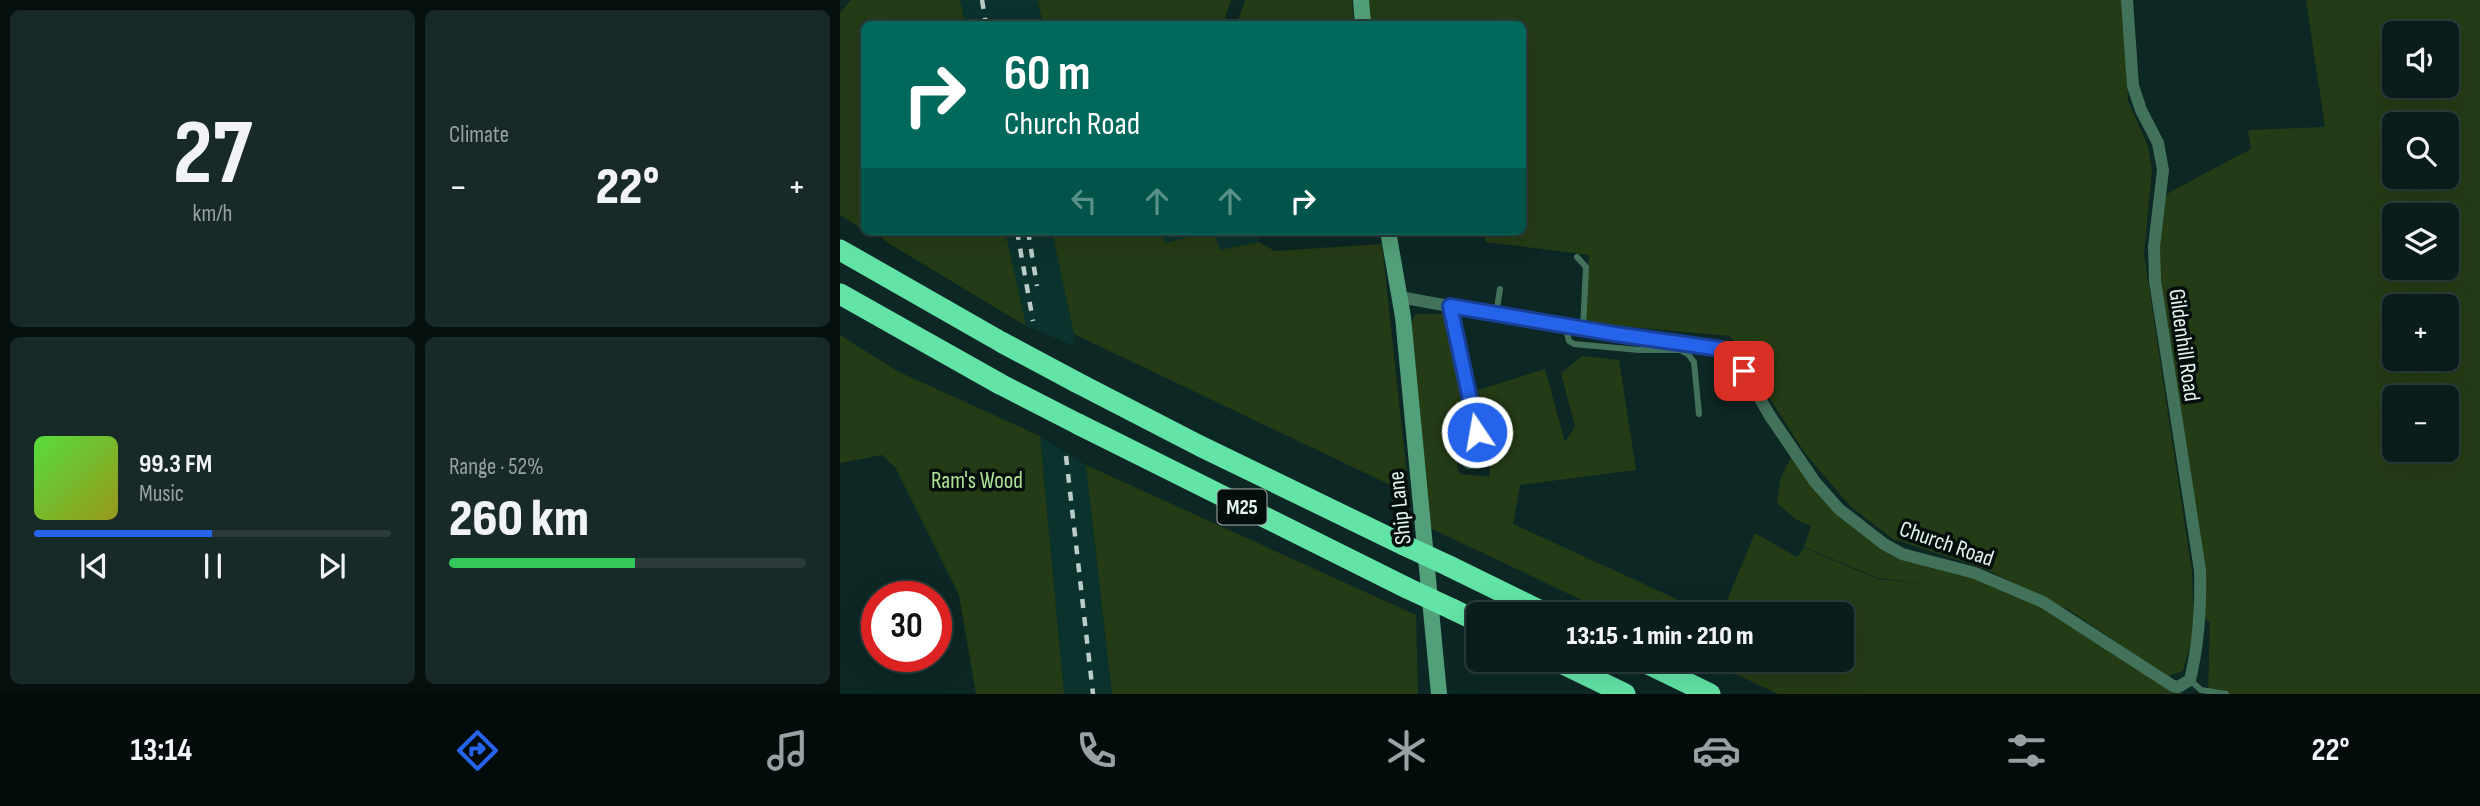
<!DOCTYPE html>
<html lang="en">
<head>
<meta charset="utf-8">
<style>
  :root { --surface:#0a1d1b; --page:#182a28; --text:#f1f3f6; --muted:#99a2a3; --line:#2a3b3a; --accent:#2563eb }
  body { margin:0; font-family:"Sofia Sans Condensed",sans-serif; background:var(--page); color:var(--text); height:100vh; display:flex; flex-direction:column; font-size:26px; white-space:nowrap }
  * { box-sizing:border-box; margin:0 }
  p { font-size:23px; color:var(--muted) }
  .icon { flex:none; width:38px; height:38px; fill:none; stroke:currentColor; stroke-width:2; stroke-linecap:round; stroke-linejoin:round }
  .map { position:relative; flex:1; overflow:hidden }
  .panel { display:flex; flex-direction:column; gap:10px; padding:10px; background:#06100f; width:840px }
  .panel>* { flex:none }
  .banner { position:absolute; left:21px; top:21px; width:665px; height:214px; border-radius:10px; box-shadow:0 7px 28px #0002,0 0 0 2px var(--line); background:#00695c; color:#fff; overflow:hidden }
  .controls { position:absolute; left:1542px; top:21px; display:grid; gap:14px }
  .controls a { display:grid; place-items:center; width:77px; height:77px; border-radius:10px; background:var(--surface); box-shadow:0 7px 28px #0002,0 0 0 2px var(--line); font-size:35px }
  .speed { position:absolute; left:21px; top:581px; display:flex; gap:14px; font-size:35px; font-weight:700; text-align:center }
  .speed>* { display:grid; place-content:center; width:91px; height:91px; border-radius:50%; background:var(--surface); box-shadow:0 7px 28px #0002,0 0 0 2px var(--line); line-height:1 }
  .speed .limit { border:10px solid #d22; background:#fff; color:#111 }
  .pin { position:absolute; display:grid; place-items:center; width:60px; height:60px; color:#fff; margin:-30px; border-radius:14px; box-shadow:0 4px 10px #0006 }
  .me { position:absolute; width:77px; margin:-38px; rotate:348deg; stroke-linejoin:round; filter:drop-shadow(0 0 5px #0008) }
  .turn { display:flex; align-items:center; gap:24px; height:147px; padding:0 28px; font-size:32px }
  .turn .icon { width:91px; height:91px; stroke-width:2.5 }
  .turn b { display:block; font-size:49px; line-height:60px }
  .lanes { display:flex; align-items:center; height:66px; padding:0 28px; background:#0003; justify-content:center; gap:35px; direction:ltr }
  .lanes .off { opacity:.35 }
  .big { font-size:52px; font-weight:800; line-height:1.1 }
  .panel .card { flex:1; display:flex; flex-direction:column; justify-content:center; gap:10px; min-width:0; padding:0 24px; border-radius:10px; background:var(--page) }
  .panel .dial { align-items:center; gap:0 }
  .dial b { font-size:91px; line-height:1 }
  .song { display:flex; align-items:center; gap:21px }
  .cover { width:84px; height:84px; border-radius:10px; background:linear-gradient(135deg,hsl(110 70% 55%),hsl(60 70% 35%)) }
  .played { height:7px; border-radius:4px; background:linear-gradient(90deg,var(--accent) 50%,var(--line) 50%) }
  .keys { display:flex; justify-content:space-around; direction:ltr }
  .heat { display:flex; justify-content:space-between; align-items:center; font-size:38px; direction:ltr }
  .charge { height:10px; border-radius:5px; background:linear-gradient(90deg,#34c759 52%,var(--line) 0) }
  .panel .tiles { flex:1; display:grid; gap:10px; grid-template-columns:repeat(2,1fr) }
  .trip { position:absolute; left:626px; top:602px; width:388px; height:70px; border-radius:10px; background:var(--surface); box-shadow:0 7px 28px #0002,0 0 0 2px var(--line); font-weight:800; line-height:70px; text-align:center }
  .tabs { display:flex; height:112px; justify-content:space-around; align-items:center; background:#040c0b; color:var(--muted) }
  .tabs .icon { width:49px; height:49px }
  .tabs .on { color:var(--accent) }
  .tabs b { font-size:32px; color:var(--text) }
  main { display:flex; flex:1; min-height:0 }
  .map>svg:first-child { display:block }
  .built { fill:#0c322e }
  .green { fill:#243c15; fill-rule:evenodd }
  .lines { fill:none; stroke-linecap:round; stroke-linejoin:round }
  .lane { stroke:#43725a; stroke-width:6 }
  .street { stroke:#43725a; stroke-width:12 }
  .secondary { stroke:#51a079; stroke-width:16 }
  .highway { stroke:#62e4a6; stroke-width:21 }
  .rail { stroke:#bacbc8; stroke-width:4.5; stroke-dasharray:9 9; stroke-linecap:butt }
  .highway-bridge { stroke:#62e4a6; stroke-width:21 }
  .route-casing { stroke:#184099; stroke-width:18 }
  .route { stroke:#2563eb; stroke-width:12 }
  .labels { text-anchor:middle; stroke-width:7; stroke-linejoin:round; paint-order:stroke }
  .shield { fill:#040e0c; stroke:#a2afac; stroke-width:2 }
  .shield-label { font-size:21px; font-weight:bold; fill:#e5f4f1 }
  .street-label { font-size:23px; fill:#e5f4f1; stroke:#040e0c }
  .park-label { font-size:23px; fill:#afe396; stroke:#040e0c }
</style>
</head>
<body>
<main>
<section class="panel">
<div class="tiles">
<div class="card dial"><b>27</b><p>km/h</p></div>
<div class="card"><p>Climate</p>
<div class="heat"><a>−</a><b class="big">22°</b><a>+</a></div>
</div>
<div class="card">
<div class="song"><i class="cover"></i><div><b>99.3 FM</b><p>Music</p></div></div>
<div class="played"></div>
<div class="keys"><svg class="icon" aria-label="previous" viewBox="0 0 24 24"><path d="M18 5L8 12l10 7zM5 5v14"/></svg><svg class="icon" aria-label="pause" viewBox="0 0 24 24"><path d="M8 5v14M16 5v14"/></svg><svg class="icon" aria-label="next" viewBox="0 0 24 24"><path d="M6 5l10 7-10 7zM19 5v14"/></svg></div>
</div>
<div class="card"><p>Range · 52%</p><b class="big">260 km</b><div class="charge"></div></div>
</div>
</section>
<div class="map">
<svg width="1640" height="694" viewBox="0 0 1640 694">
  <rect width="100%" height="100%" fill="#0d2724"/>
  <!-- built -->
  <g class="built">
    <polygon points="120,0 198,0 203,24 125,24"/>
    <polygon points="163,231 212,231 234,334 234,346 186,326"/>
    <polygon points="320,231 417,231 419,242 380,251 373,231 324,244"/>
    <polygon points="200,436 246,465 272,694 224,694"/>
  </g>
  <!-- green -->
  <g class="green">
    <polygon points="11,0 120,0 125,24 24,24 24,230 0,215 0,13"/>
    <polygon points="198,0 391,0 383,24 203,24"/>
    <polygon points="405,0 512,0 514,24 397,24"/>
    <polygon points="527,0 1283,0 1288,101 1308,146 1312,170 1304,254 1352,572 1354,630 1343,671 1327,676 1229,610 1145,569 1053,539 1010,506 964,452 890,336 746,323 749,255 646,242 643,231 682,231 682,24 529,24"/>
    <path d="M1466 0H1640V694H1368L1370 622 1362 616 1316 280 1321 201 1330 192 1411 149 1408 130 1485 127ZM1554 33H1606V86H1554ZM1554 124H1606V177H1554ZM1554 215H1606V268H1554ZM1554 306H1606V359H1554ZM1554 397H1606V450H1554Z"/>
    <polygon points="36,231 165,231 186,326 45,241"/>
    <polygon points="212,231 320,231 325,243 374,231 380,250 419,242 435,251 542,244 569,494 234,334"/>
    <polygon points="575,314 607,314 627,395 632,442 622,450 615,452 619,474 650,477 647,425 635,391 705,369 725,442 735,427 721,373 742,356 779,360 796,470 680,485 673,524 867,613 879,610 886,603 915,533 957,557 964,548 1038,579 1099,586 1038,578 964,547 971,526 955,519 937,503 940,480 954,451 974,483 1044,545 1203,603 1343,694 938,694 866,660 1003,660 1003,614 771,614 584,525 571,327"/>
    <polygon points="0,335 59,372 200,436 224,694 136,694 119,595 55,467 42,455 0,463"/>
    <polygon points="246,465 576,615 578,694 272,694"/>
  </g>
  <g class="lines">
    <!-- lane -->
    <g class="lane">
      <polyline points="737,257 746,267 743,329"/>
      <polyline points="656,315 660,289"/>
      <polyline points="726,327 729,341 734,344 799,350 840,350 848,354 854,362 859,414"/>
      <polyline points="1350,680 1361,690 1386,694"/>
    </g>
    <!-- street -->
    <g class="street">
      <path d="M560 297 701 323 881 349 904 371 930 416 975 482 999 509 1044 544 1062 554 1135 573 1203 602 1333 686 1338 687 1350 680C1359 643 1361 608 1360 570L1315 281 1314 247 1323 170 1318 143 1301 110 1293 86 1287 0"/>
      <polyline points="610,306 637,432 636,455 629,463"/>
    </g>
    <!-- secondary -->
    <g class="secondary">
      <polyline points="521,0 523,24"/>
      <polyline points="548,231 563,317 599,694"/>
    </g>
    <!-- highway -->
    <g class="highway">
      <polyline points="0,250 163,343"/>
      <polyline points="0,294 160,384"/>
      <polyline points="236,382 360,446 564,545"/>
      <polyline points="238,424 567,588"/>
      <polyline points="609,566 707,614"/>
      <polyline points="612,609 639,622"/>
      <polyline points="715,660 785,694"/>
      <polyline points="800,660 870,694"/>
    </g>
    <!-- rail -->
    <g class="rail">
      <polyline points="142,0 146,24"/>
      <polyline points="177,231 193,321"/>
      <polyline points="188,231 197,286"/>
      <polyline points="226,456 253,694"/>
    </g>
    <!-- highway-bridge -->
    <g class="highway-bridge">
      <polyline points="163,343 236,382"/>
      <polyline points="160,384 238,424"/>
      <polyline points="564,545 609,566"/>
      <polyline points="567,588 612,609"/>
    </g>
  </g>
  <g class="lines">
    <defs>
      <polyline id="route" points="637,432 610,306 775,334 881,349 904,371"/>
    </defs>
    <!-- route casing -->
    <use href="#route" class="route-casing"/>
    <!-- route -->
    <use href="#route" class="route"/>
  </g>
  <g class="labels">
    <!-- shield labels -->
    <rect class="shield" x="377.5" y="489.5" width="49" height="35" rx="5"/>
    <g class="shield-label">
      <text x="402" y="514">M25</text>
    </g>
    <!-- street labels -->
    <g class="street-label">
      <text transform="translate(1345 345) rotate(82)" y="8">Gildenhill Road</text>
      <text transform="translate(559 508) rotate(-96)" y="8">Ship Lane</text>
      <text transform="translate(1107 543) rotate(19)" y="8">Church Road</text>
    </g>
    <!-- park labels -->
    <g class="park-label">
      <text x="137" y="488">Ram's Wood</text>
    </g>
  </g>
</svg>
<div class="controls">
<a><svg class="icon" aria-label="sound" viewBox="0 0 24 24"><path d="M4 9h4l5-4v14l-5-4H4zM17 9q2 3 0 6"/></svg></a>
<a><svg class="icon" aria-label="search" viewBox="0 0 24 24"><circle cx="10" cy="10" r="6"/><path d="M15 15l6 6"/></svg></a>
<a><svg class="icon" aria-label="layers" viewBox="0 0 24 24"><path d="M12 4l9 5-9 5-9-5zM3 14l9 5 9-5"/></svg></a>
<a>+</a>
<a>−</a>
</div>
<div class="speed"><div class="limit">30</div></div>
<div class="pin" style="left:904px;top:371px;background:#d93025"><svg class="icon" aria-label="arrive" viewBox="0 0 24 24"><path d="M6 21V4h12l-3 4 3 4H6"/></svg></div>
<svg class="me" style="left:637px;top:432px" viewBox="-20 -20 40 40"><circle r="17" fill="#2563eb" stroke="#fff" stroke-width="3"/><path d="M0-11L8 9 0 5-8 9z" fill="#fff"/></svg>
<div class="trip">13:15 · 1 min · 210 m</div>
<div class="banner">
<div class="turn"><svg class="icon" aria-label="right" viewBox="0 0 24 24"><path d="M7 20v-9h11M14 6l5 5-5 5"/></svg><div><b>60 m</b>Church Road</div></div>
<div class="lanes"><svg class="icon off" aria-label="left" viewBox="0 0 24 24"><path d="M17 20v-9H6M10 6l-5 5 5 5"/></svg><svg class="icon off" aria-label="ahead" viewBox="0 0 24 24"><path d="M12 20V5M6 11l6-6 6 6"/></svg><svg class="icon off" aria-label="ahead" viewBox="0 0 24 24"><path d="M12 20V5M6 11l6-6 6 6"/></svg><svg class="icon" aria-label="right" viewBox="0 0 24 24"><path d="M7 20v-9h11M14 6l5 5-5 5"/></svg></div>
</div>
</div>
</main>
<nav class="tabs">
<b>13:14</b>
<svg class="icon on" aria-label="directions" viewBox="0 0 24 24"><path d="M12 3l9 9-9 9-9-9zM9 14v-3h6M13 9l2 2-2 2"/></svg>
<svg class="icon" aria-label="music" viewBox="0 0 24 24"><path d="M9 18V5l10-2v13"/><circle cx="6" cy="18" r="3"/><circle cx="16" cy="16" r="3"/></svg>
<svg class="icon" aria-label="phone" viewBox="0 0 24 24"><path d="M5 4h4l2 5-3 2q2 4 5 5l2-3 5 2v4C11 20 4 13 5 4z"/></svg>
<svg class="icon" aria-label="climate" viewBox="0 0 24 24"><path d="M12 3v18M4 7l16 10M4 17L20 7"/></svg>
<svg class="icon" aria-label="car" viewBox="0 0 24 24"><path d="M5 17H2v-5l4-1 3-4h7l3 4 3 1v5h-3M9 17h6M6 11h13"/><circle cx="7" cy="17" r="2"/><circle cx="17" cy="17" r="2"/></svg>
<svg class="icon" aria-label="filters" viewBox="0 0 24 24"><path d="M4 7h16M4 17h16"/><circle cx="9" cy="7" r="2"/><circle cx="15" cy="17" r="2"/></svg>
<b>22°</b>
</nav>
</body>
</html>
